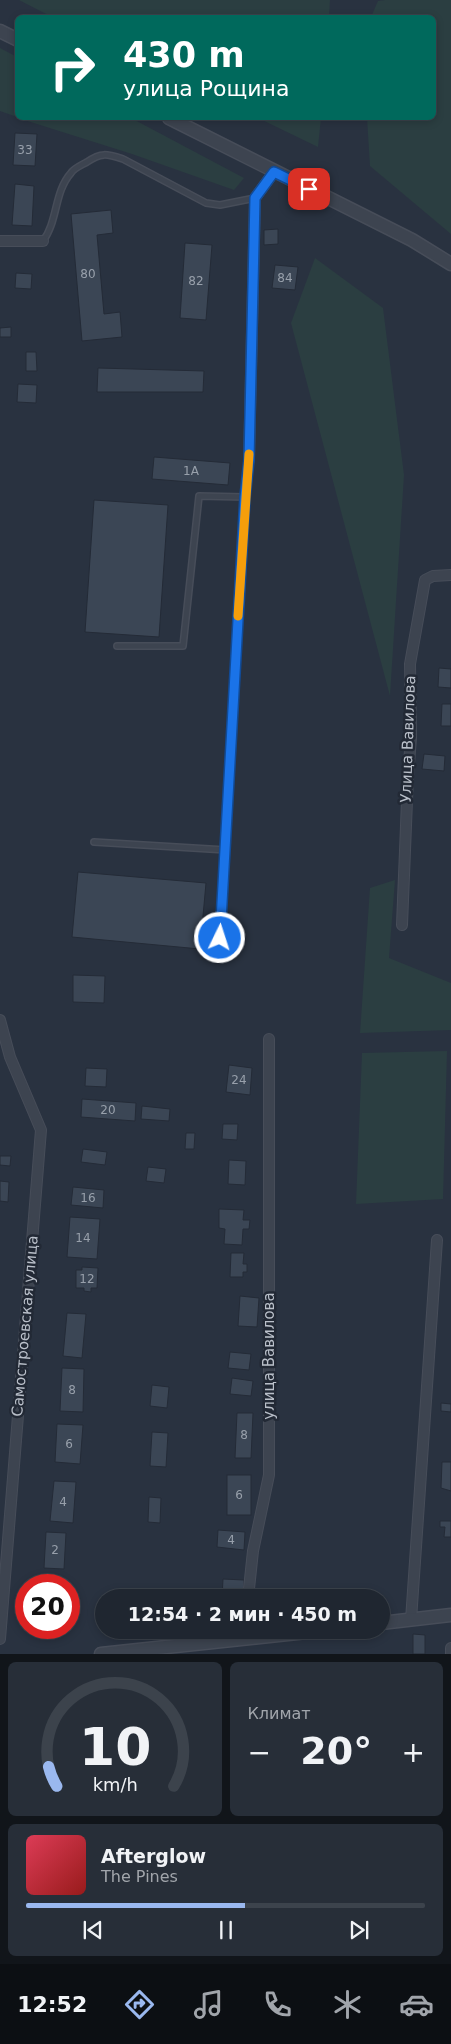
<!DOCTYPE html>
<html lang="ru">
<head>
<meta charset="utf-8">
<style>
  :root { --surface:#1f2630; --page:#272e38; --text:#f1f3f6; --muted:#a1a5ab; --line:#3c434c; --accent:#9ab8ef }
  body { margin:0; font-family:"DejaVu Sans",sans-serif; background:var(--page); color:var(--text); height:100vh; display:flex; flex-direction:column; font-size:19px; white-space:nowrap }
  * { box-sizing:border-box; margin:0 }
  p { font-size:16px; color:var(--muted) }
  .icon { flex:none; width:28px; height:28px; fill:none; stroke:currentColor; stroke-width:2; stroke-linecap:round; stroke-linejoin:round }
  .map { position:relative; height:1654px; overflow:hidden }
  .panel { display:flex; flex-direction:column; gap:8px; padding:8px; background:#11151a; flex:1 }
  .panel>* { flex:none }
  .top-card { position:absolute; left:15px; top:15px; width:421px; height:105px; border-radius:8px; box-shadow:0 2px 8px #0003,0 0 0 1px var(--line); background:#00695c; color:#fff; overflow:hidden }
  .speed { position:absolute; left:15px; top:1574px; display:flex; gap:10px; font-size:25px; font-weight:700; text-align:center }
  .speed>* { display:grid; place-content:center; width:65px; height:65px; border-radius:50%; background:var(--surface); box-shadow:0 2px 8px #0003,0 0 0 1px var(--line); line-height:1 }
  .speed .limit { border:8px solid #d22; background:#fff; color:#111 }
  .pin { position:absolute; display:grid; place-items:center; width:42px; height:42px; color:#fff; margin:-21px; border-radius:10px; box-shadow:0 2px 8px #0006 }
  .me { position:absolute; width:55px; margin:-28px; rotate:4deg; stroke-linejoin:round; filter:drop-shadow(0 0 4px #0008) }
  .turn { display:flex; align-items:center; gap:18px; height:105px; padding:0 25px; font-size:22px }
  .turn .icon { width:65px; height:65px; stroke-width:2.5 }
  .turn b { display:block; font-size:35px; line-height:42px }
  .big { font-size:38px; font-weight:800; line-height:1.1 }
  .panel .tile { flex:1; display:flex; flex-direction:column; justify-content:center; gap:8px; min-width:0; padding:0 18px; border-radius:8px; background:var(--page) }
  .panel .dial { align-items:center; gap:0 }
  .dial svg { height:130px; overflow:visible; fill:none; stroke:var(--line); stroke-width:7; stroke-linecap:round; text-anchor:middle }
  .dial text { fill:var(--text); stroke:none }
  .song { display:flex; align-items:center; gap:15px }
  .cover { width:60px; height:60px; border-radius:8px; background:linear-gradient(135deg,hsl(350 70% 55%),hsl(0 70% 35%)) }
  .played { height:5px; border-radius:2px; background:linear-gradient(90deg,var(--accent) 55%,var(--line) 55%) }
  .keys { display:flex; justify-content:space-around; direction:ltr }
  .heat { display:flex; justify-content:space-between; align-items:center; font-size:28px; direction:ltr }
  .panel .tiles { flex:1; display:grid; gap:8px; grid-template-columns:1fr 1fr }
  .tile:last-child { grid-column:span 2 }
  .trip { position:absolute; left:95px; top:1589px; width:295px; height:50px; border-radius:25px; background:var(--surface); box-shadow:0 2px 8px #0003,0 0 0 1px var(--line); font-weight:800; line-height:50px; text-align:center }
  .tab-bar { display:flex; height:80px; justify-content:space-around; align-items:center; background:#0c0f13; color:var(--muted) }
  .tab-bar .icon { width:35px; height:35px }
  .tab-bar .active { color:var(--accent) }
  .tab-bar b { font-size:22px; color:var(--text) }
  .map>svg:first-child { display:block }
  .green { fill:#2b3e41 }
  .building { fill:#3b4655; stroke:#242b37 }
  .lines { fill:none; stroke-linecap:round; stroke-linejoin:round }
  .service-casing { stroke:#474d59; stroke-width:8 }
  .minor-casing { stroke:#474d59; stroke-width:12 }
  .tertiary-casing { stroke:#474d59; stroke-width:15 }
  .service { stroke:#3d4450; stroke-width:5 }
  .minor { stroke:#3d4450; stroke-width:10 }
  .tertiary { stroke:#3d4450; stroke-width:12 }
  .route-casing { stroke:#114b97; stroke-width:12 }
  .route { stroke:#1a73e8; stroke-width:9 }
  .slow { stroke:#f59e0b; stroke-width:9 }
  .labels { text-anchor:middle; stroke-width:5; stroke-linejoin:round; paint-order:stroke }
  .number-label { font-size:12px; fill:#98a0ab }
  .street-label { font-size:15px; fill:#bac0ca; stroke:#222935 }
</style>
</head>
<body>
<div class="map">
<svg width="451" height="1654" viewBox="0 0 451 1654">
  <rect width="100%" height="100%" fill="#293240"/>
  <!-- green -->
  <g class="green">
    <polygon points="19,0 330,0 329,17 54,18"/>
    <polygon points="385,0 451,0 451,234 370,166 367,118 434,118 434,18 371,17 378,1"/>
    <polygon points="0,48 17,57 17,117 0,111"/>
    <polygon points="18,118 131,118 244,178 234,190 132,154"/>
    <polygon points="258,118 321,118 318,147"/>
    <polygon points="315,258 383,308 404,475 390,696 291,323"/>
    <polygon points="395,880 389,958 451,983 451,1030 360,1033 370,888"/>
    <polygon points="447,1051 443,1199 356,1204 362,1053"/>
  </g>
  <!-- building -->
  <g class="building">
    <polygon points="15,133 37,134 35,166 13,165"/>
    <polygon points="15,184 34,186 32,226 12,225"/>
    <polygon points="111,210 113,233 97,235 104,314 120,312 122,337 82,341 71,214"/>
    <polygon points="278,229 278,244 264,245 264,230"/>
    <polygon points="185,243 212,245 206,320 180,318"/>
    <polygon points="275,265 298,267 295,290 272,288"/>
    <polygon points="16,273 32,274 31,289 15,288"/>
    <polygon points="11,327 11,337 0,337 0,328"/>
    <polygon points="26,352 36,352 37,371 26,371"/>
    <polygon points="98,368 204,371 203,392 97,392"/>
    <polygon points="18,384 37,385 36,403 17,402"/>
    <polygon points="154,457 230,463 228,485 152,479"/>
    <polygon points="94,500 168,505 159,637 85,632"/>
    <polygon points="439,668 451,669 451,688 438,687"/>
    <polygon points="442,704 451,704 451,726 441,726"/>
    <polygon points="424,754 445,756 444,771 422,769"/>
    <polygon points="78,872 206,883 200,949 72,937"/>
    <polygon points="73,975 105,976 104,1003 73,1002"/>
    <polygon points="229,1065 252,1068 250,1095 226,1092"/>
    <polygon points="86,1068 107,1069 106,1087 85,1086"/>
    <polygon points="82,1099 136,1103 135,1121 81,1117"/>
    <polygon points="142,1106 170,1109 169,1121 141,1119"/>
    <polygon points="223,1124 238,1124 237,1140 222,1139"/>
    <polygon points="186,1133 195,1133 194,1149 185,1149"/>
    <polygon points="83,1149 107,1152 105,1165 81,1162"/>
    <polygon points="0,1156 11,1156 10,1166 0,1165"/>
    <polygon points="229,1160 246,1161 245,1185 228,1184"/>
    <polygon points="148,1167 166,1169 164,1183 146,1181"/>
    <polygon points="0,1181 9,1182 8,1202 0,1201"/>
    <polygon points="73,1187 104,1190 103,1208 71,1205"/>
    <polygon points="219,1209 244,1210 243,1220 250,1220 249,1229 243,1229 242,1245 224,1244 225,1229 219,1228"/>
    <polygon points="70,1217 100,1219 97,1259 67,1257"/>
    <polygon points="231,1253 244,1253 243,1264 247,1264 247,1272 243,1272 243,1277 230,1277"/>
    <polygon points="82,1267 98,1268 97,1288 91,1288 91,1292 84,1291 84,1288 76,1288 76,1270 82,1270"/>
    <polygon points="240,1296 259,1298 257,1327 238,1326"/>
    <polygon points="67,1313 86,1314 82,1358 63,1356"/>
    <polygon points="230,1352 251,1354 249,1370 228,1368"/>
    <polygon points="62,1368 84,1369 83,1412 60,1411"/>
    <polygon points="232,1378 253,1381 251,1396 230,1394"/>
    <polygon points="152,1385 169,1387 167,1408 150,1406"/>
    <polygon points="441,1403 451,1404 451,1412 441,1411"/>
    <polygon points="237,1413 253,1413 251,1458 235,1458"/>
    <polygon points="57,1424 83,1425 80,1464 55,1462"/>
    <polygon points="152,1432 168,1433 166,1467 150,1466"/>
    <polygon points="442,1462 451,1462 451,1491 441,1488"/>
    <rect x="227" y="1475" width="24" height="40"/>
    <polygon points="54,1481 76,1482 73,1523 50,1521"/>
    <polygon points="149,1497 161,1498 160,1523 148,1522"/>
    <polygon points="440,1521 451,1521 451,1537 444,1537 445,1527 440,1527"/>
    <polygon points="218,1530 245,1532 244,1550 217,1547"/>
    <polygon points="46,1532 66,1533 64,1569 44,1568"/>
    <polygon points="223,1579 244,1580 244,1598 222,1598"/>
    <polygon points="413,1634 425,1635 425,1654 413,1654"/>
  </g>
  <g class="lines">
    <defs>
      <g id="service">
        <path d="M43 241C58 221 54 192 71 173 74 168 82 165 87 162 101 152 107 154 123 159L206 203 220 205 255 198"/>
        <polyline points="117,646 183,646 199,496 245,497"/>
        <polyline points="94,842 226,850"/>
        <polyline points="220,938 245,497 249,460"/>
      </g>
      <g id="minor">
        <polyline points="0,241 43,241"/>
        <polyline points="249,460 255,198 274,172"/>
        <polyline points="402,925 408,776 411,738 410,664 425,580 433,576 451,575"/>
        <polyline points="0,1020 10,1057 41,1130 0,1639"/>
        <polyline points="248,1598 253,1551 269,1475 269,1039"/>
        <polyline points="411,1620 437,1240"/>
        <polyline points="451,1654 451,1648"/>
      </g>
      <g id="tertiary">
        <polyline points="0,31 18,40"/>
        <polyline points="169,118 412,240 451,264"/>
        <polyline points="381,1623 451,1615"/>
        <polyline points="101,1654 325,1630"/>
      </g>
    </defs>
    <!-- service casing -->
    <use href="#service" class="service-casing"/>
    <!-- minor casing -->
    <use href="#minor" class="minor-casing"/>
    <!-- tertiary casing -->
    <use href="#tertiary" class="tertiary-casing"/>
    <!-- service -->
    <use href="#service" class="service"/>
    <!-- minor -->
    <use href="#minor" class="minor"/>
    <!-- tertiary -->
    <use href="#tertiary" class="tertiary"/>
  </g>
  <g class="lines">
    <defs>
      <polyline id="route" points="220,938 245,497 249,460 255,198 274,172 309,189"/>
    </defs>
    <!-- route casing -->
    <use href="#route" class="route-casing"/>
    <!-- route -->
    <use href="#route" class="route"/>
    <!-- slow -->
    <polyline class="slow" points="238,616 249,454"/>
  </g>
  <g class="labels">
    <!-- number labels -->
    <g class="number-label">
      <text x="25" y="154">33</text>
      <text x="88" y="278">80</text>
      <text x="285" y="282">84</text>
      <text x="196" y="285">82</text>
      <text x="191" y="475">1А</text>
      <text x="239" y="1084">24</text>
      <text x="108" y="1114">20</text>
      <text x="88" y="1202">16</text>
      <text x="83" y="1242">14</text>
      <text x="87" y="1283">12</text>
      <text x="72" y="1394">8</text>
      <text x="244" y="1439">8</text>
      <text x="69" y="1448">6</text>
      <text x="239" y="1499">6</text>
      <text x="63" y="1506">4</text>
      <text x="231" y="1544">4</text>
      <text x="55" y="1554">2</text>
    </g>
    <!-- street labels -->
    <g class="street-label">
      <text transform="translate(408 739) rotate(-88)" y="5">Улица Вавилова</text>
      <text transform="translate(25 1326) rotate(-85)" y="5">Самостроевская улица</text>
      <text transform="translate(269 1356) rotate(-90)" y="5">улица Вавилова</text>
    </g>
  </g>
</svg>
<div class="speed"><div class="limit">20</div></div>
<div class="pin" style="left:309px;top:189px;background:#d93025"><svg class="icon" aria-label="arrive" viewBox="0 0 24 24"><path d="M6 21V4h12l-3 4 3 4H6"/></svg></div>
<svg class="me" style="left:220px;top:938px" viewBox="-20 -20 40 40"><circle r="17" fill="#1a73e8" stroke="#fff" stroke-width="3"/><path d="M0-11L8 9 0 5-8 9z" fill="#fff"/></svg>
<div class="trip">12:54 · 2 мин · 450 m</div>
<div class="top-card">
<div class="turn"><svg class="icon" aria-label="right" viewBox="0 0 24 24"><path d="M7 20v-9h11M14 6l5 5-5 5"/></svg><div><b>430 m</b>улица Рощина</div></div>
</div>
</div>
<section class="panel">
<div class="tiles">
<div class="tile dial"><svg viewBox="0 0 100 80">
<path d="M14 69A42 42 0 1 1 86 69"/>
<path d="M14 69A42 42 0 0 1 9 57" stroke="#9ab8ef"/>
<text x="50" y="56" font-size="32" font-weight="700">10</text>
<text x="50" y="72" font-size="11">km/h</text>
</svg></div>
<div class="tile"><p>Климат</p>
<div class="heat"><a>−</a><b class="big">20°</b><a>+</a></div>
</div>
<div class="tile">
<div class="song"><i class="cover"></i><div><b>Afterglow</b><p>The Pines</p></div></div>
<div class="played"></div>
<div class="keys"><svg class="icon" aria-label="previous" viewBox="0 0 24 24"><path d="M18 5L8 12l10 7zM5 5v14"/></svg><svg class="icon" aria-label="pause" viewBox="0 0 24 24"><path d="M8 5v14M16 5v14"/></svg><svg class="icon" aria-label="next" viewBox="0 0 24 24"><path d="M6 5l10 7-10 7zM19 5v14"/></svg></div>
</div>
</div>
</section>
<nav class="tab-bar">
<b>12:52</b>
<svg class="icon active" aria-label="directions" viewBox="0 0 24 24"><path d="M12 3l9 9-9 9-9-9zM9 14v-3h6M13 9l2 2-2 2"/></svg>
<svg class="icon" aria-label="music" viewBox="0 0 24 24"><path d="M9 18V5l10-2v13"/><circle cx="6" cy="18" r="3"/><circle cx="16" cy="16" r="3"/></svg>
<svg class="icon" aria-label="phone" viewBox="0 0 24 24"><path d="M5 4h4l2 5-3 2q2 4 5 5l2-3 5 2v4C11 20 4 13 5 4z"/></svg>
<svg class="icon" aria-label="climate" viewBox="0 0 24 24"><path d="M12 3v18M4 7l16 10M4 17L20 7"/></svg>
<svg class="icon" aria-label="car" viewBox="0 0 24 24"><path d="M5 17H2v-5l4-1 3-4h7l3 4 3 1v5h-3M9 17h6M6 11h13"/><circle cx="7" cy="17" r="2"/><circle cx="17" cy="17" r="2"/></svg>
</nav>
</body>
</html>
